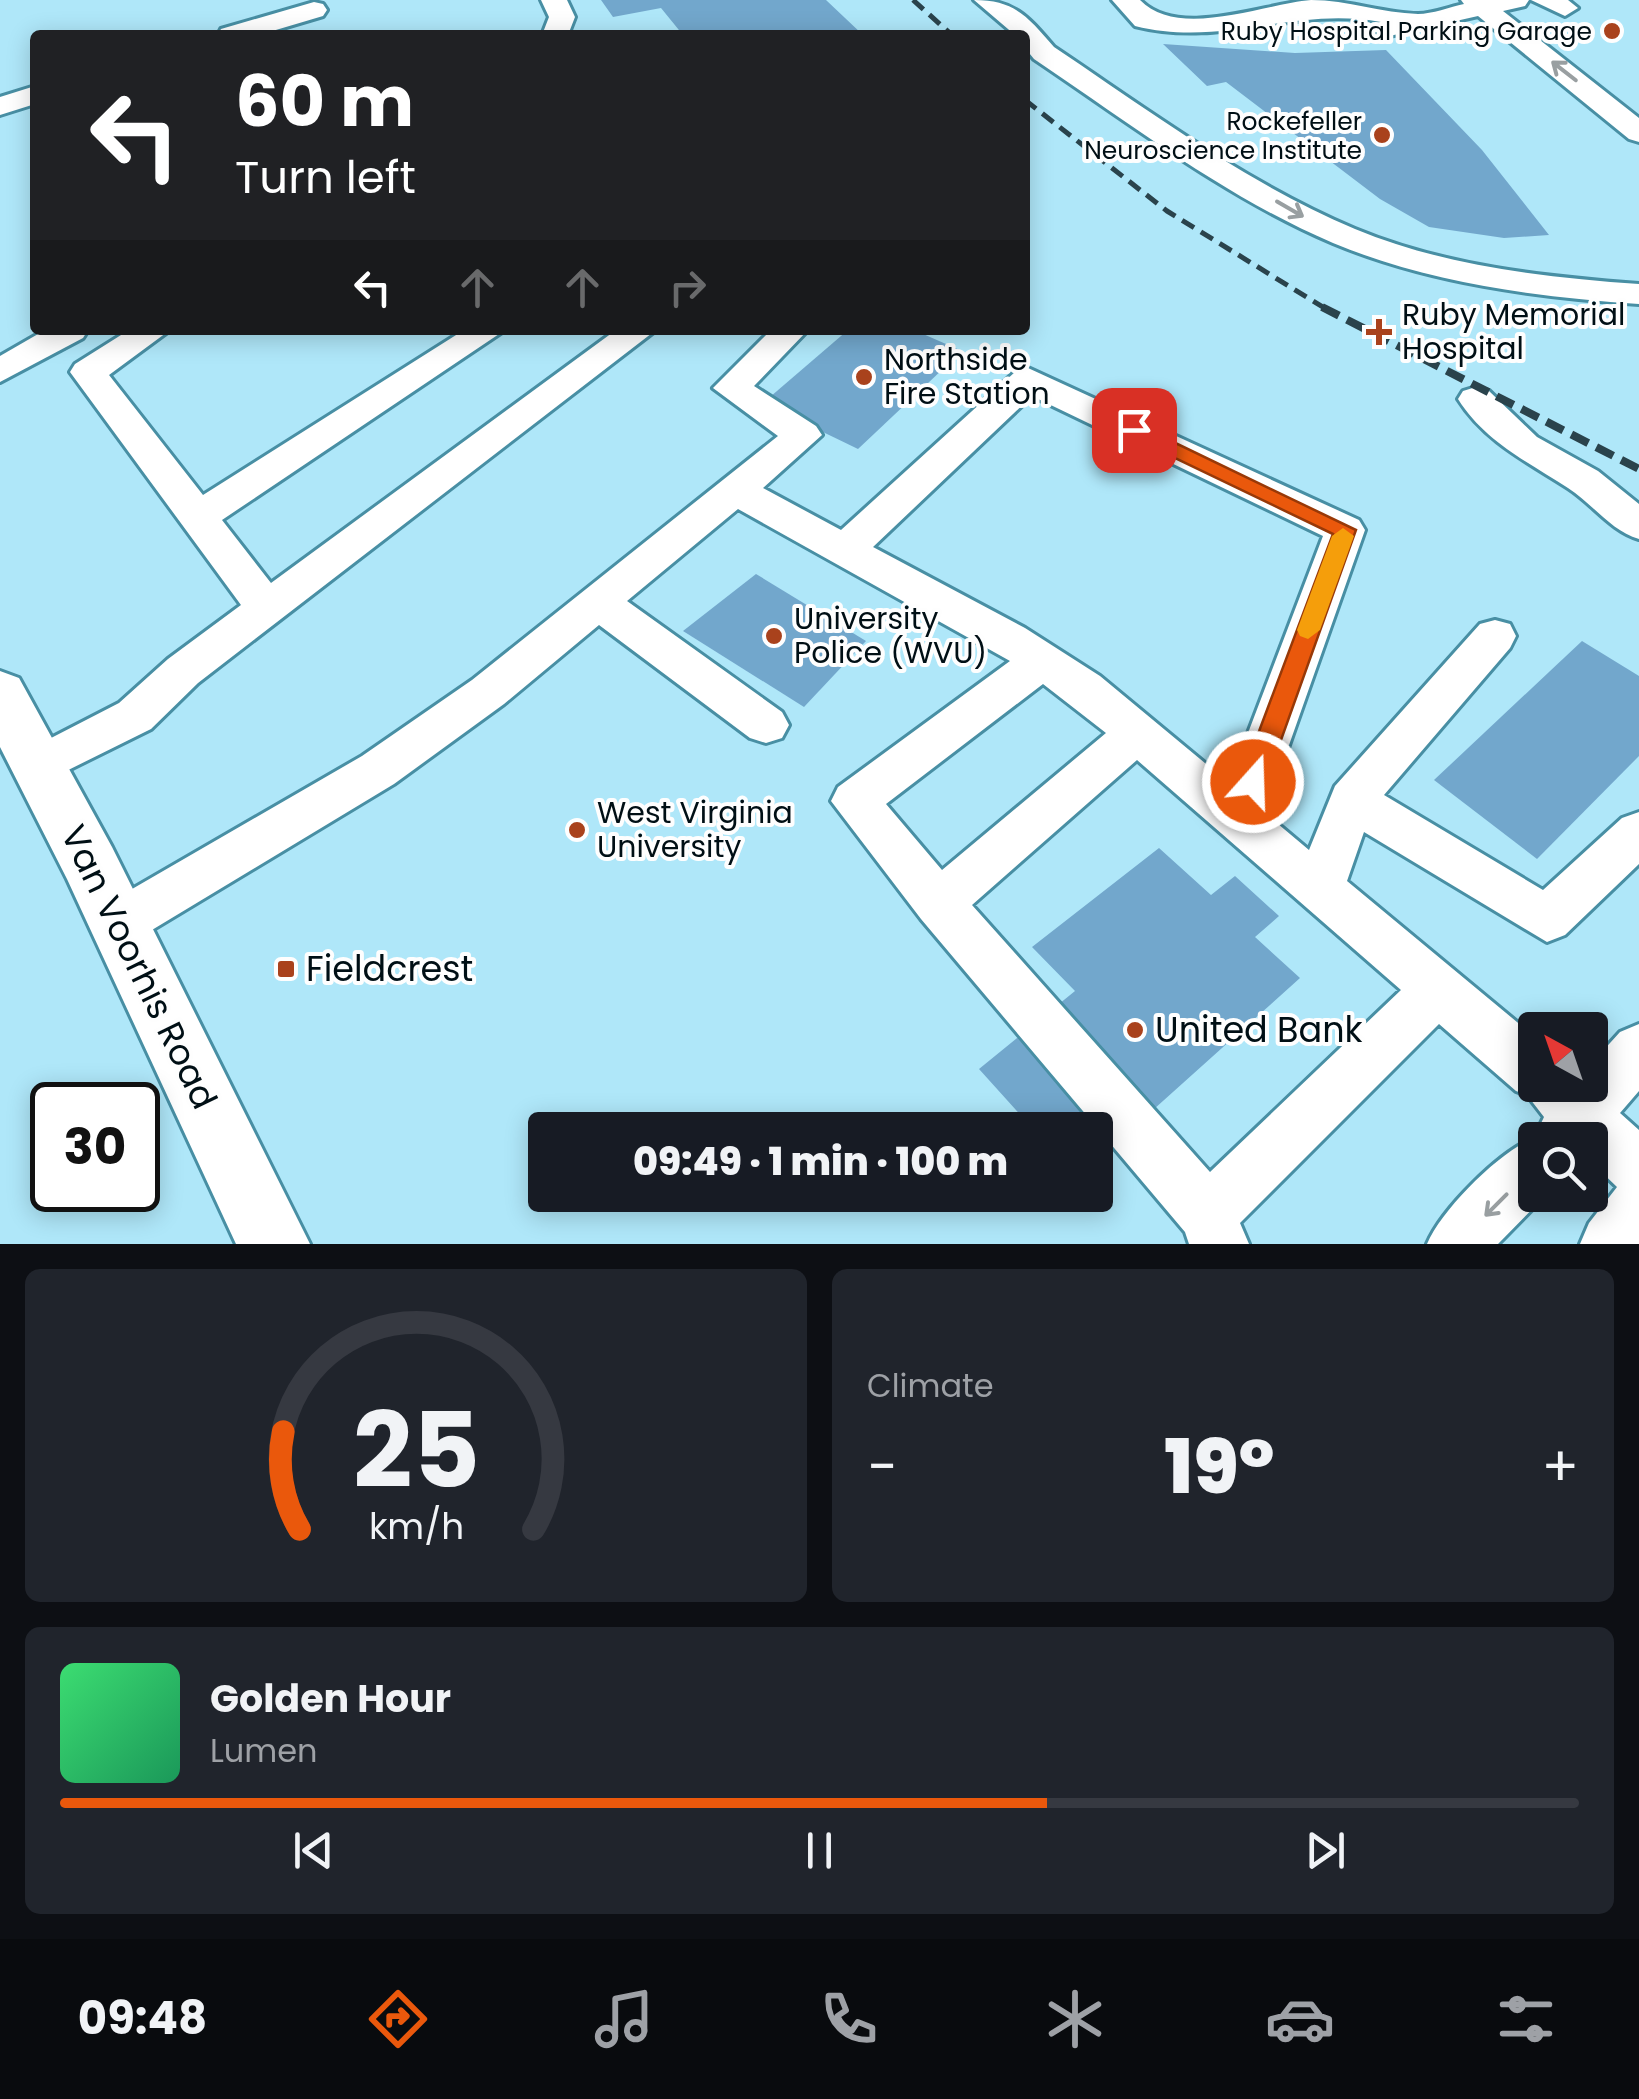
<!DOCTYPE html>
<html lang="en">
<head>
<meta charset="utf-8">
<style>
  :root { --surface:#171b24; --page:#20242c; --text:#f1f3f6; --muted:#9ea1a6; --line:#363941; --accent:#ea580c }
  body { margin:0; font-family:Poppins,sans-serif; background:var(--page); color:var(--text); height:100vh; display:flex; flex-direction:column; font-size:38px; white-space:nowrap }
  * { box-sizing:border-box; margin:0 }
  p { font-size:32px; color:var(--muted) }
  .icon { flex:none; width:55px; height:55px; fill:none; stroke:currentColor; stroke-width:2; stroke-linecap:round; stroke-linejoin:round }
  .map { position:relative; height:1244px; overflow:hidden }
  .side { display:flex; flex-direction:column; gap:25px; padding:25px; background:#0d0f14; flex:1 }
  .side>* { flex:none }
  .guide { position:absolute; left:30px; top:30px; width:1000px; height:305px; border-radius:10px; box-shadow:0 5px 25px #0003; background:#202124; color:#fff; overflow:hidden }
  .needle { width:65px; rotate:320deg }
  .fabs { position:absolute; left:1518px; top:1012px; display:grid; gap:20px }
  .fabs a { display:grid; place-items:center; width:90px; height:90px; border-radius:10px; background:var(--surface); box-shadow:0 5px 25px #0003; font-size:50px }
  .speed { position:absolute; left:30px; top:1082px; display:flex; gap:20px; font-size:50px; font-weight:700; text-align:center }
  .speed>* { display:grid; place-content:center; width:130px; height:130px; border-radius:50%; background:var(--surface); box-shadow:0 5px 25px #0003; line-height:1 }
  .speed .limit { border:5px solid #111; border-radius:15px; background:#fff; color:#111 }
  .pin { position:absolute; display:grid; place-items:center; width:85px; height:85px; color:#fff; margin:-42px; border-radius:20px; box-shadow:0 5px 15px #0006 }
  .me { position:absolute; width:110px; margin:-55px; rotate:20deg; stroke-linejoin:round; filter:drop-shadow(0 0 8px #0008) }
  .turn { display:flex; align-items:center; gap:35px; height:210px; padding:0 40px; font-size:45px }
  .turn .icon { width:130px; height:130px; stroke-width:2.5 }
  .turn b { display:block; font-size:70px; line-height:85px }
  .lanes { display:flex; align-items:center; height:95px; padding:0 40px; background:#0003; justify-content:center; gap:50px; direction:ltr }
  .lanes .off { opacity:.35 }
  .big { font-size:75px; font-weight:800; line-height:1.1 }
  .side .tile { flex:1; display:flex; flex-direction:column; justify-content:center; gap:15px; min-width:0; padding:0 35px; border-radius:15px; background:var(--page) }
  .side .dial { align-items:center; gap:0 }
  .dial svg { height:260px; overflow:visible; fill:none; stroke:var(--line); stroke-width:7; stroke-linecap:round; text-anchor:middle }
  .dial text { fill:var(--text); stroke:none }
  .song { display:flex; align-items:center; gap:30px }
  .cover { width:120px; height:120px; border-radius:15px; background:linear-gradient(135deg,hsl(140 70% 55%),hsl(150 70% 35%)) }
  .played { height:10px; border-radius:5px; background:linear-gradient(90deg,var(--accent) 65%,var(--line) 65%) }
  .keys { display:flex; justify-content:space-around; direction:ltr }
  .heat { display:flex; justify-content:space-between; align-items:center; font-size:55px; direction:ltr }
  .side .tiles { flex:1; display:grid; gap:25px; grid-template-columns:1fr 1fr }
  .tile:last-child { grid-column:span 2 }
  .trip { position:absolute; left:528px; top:1112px; width:585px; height:100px; border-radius:10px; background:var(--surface); box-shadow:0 5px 25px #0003; font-weight:800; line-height:100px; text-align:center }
  .menu { display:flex; height:160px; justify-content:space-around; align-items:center; background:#090b0e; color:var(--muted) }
  .menu .icon { width:70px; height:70px }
  .menu .selected { color:var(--accent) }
  .menu b { font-size:45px; color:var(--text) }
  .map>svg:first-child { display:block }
  .building { fill:#72a7cc }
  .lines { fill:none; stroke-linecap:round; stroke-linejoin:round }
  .minor-casing { stroke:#488fa4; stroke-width:6 }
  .major-casing { stroke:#488fa4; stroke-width:6 }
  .minor { fill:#fff; fill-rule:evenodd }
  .major { fill:#fff; fill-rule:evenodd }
  .rail-far1 { stroke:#2a434c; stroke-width:5; stroke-dasharray:14 8; stroke-linecap:butt }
  .rail { stroke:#2a434c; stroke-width:8; stroke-dasharray:19 9; stroke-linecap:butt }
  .oneway { stroke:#999fa1 }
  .route { fill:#ea580c; stroke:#983908; stroke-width:2.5 }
  .slow { fill:#f59e0b }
  .poi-dot { fill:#a9421c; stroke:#fefefe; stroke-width:4 }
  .labels { text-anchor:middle; stroke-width:8; stroke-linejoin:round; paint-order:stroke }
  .far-poi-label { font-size:25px; fill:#000f15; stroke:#fefefe; text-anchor:end }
  .poi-label { font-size:30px; fill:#000f15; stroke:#fefefe; text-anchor:start }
  .near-street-label { font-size:35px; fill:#000f15; stroke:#fefefe }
  .near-poi-label { font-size:35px; fill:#000f15; stroke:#fefefe; text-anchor:start }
</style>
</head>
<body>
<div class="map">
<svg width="1639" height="1244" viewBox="0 0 1639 1244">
  <rect width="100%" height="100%" fill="#afe7f9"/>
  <!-- building -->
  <g class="building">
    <polygon points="601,0 826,0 863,35 683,35 661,8 613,17"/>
    <polygon points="1163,44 1295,53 1386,50 1482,150 1549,235 1504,238 1429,227 1380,199 1226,82 1207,86"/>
    <polygon points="848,330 914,330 962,351 858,449 763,403"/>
    <polygon points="756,574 866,641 804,707 683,631"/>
    <polygon points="1582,641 1639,676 1639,756 1537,859 1434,780"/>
    <polygon points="1159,848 1211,895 1235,876 1279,916 1255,937 1300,978 1095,1162 1095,1130 1034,1130 979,1069 1075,991 1032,947"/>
  </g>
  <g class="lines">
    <defs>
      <g id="minor">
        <polygon points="541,0 567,0 575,17 568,35 542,35 549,17"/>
        <path d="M974 0C1015 0 1028 17 1054 47 1151 112 1246 183 1355 229 1444 266 1543 277 1639 284V304C1536 297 1429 283 1333 243 1225 197 1131 124 1034 59L1025 48V35H1015Z"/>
        <path d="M1112 0H1140C1178 40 1263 4 1311 0 1348 0 1382 13 1418 14 1432 14 1450 7 1464 4L1461 0H1529L1525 6 1503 11 1639 118V142L1629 139 1478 16 1385 37 1372 29 1381 22C1294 6 1223 48 1135 26Z"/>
        <polygon points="1531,0 1568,0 1578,8 1565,16"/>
        <polygon points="314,2 323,4 327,10 323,16 259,35 218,35 221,29"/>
        <polygon points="35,86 35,104 0,115 0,97"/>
        <polygon points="45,330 88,330 83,338 0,382 0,356"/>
        <polygon points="129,330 170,330 109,375 203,495 464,330 505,330 222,520 271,583 616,330 656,330 198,683 151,729 38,785 22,779 15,766 22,753 119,703 168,659 241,605 70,372 75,364"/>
        <path d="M771 330H808L754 386 816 426 822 435 763 488 841 530 1015 372 1028 368 1359 520 1365 530 1265 813 1309 850 1335 786 1480 624 1495 620 1510 624 1516 636 1510 648 1384 795 1543 890 1622 818 1639 812V864L1565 935 1547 942 1364 832 1347 881 1535 1037V1085H1590V1065L1620 1032 1639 1024V1091L1620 1113 1639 1130V1244H1580L1589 1223 1617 1187 1590 1161V1140H1535V1195H1546L1498 1244H1427C1442 1209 1499 1152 1534 1138L1544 1117 1527 1095 1516 1091 1439 1024 1240 1223 1249 1244H1189L1185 1232 921 919 831 801 838 787 1010 661 738 509 627 601 782 712 789 725 782 738 766 743 750 738 599 625 504 704 394 784 137 939 119 946 101 939 94 923 101 907 362 756 472 680 778 436 713 388ZM1032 396 1323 536 1229 783 1100 676 1025 628 873 547ZM1043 684 1106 733 942 870 886 804ZM1137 760 1401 990 1210 1172 972 905Z"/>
        <path d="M1476 387 1489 391 1537 437 1598 471 1639 504V539C1611 531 1593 504 1568 488 1528 462 1485 442 1458 399L1463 391Z"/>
      </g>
      <polygon id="major" points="0,671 19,678 112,847 310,1244 236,1244 67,879 0,747"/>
    </defs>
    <!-- minor casing -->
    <use href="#minor" class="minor-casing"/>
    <!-- major casing -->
    <use href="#major" class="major-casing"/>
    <!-- minor -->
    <use href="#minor" class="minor"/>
    <!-- major -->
    <use href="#major" class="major"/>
    <!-- rail-far1 -->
    <g class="rail-far1">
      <polyline points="913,0 952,35"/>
      <polyline points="1025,100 1167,211 1326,309"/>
    </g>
    <!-- rail -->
    <polyline class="rail" points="1322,307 1639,469"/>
  </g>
  <!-- one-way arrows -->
  <defs><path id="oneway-shaft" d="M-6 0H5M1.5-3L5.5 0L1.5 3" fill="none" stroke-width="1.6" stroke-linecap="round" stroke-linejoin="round" transform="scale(2.5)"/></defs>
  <g class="oneway">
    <use href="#oneway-shaft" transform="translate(1564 71) rotate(-142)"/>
    <use href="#oneway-shaft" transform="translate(1290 209) rotate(30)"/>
    <use href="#oneway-shaft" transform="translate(1496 1205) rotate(135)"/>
  </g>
  <!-- route -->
  <polygon class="route" points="1134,423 1356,530 1266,782 1253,792 1240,782 1333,534 1127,435 1127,425"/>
  <!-- slow -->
  <polygon class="slow" points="1343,528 1354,536 1320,630 1308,639 1300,636 1297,630 1332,536"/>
  <!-- markers -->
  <g class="poi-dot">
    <circle cx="1612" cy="31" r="10"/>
    <circle cx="1382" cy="135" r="10"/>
    <path d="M1374 317h10v10h10v10h-10v10h-10v-10h-10v-10h10z"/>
    <circle cx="864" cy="377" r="10"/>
    <circle cx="774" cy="636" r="10"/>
    <circle cx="577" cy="830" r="10"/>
    <rect x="276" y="959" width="20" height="20" rx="5"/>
    <circle cx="1135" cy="1030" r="10"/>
  </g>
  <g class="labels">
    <!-- far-poi labels -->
    <g class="far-poi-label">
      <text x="1592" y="40">Ruby Hospital Parking Garage</text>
      <text x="1362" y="130">Rockefeller<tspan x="1362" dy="29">Neuroscience Institute</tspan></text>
    </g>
    <!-- poi labels -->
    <g class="poi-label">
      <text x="1402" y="325">Ruby Memorial<tspan x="1402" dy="34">Hospital</tspan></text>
      <text x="884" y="370">Northside<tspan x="884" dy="34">Fire Station</tspan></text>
      <text x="794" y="629">University<tspan x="794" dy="34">Police (WVU)</tspan></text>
      <text x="597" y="823">West Virginia<tspan x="597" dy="34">University</tspan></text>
    </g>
    <!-- near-street labels -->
    <g class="near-street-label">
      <text transform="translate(139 967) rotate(64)" y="12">Van Voorhis Road</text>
    </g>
    <!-- near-poi labels -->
    <g class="near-poi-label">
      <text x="306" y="981">Fieldcrest</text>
      <text x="1155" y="1042">United Bank</text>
    </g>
  </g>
</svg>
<div class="fabs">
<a><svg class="needle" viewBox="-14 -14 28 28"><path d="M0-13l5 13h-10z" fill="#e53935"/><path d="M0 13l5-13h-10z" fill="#9ea1a6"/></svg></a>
<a><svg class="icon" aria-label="search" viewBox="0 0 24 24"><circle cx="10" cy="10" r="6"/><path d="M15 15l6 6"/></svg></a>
</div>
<div class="speed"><div class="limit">30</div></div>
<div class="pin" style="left:1134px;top:430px;background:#d93025"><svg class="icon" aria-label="arrive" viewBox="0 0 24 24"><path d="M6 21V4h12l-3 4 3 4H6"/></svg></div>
<svg class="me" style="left:1253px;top:782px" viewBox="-20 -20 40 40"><circle r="17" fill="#ea580c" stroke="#fff" stroke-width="3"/><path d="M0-11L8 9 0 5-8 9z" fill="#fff"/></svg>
<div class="trip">09:49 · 1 min · 100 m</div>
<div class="guide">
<div class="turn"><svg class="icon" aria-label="left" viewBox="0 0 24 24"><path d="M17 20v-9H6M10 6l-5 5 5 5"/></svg><div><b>60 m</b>Turn left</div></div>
<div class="lanes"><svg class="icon" aria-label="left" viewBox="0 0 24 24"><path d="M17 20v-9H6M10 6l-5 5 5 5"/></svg><svg class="icon off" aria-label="ahead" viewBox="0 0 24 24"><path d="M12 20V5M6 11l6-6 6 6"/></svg><svg class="icon off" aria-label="ahead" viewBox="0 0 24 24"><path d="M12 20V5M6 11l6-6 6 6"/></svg><svg class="icon off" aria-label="right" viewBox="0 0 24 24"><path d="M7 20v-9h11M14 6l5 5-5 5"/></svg></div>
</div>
</div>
<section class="side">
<div class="tiles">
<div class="tile dial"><svg viewBox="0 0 100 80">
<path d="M14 69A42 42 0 1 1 86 69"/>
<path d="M14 69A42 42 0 0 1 9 39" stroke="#ea580c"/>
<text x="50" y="56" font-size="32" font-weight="700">25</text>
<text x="50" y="72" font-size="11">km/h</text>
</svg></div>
<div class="tile"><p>Climate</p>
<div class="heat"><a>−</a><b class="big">19°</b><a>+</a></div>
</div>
<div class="tile">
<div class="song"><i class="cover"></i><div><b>Golden Hour</b><p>Lumen</p></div></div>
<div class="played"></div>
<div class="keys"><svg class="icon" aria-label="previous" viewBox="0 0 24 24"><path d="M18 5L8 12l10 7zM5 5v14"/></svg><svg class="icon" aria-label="pause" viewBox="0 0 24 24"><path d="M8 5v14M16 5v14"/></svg><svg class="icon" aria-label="next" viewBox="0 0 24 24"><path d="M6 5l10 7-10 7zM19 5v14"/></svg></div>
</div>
</div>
</section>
<nav class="menu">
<b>09:48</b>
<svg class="icon selected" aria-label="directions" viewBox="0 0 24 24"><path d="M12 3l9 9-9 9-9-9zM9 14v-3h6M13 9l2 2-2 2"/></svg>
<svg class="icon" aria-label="music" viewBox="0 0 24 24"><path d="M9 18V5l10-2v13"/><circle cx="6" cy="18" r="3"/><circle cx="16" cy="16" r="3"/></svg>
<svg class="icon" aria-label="phone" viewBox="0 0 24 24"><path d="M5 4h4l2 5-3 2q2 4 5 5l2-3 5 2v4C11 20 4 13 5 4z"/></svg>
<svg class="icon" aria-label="climate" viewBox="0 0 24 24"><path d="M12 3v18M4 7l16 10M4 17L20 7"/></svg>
<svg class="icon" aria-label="car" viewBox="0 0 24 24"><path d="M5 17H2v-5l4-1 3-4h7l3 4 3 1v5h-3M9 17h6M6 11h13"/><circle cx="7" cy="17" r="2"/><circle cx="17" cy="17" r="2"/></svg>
<svg class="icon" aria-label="filters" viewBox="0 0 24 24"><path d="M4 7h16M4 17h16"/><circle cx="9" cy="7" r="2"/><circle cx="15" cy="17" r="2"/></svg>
</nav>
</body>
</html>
